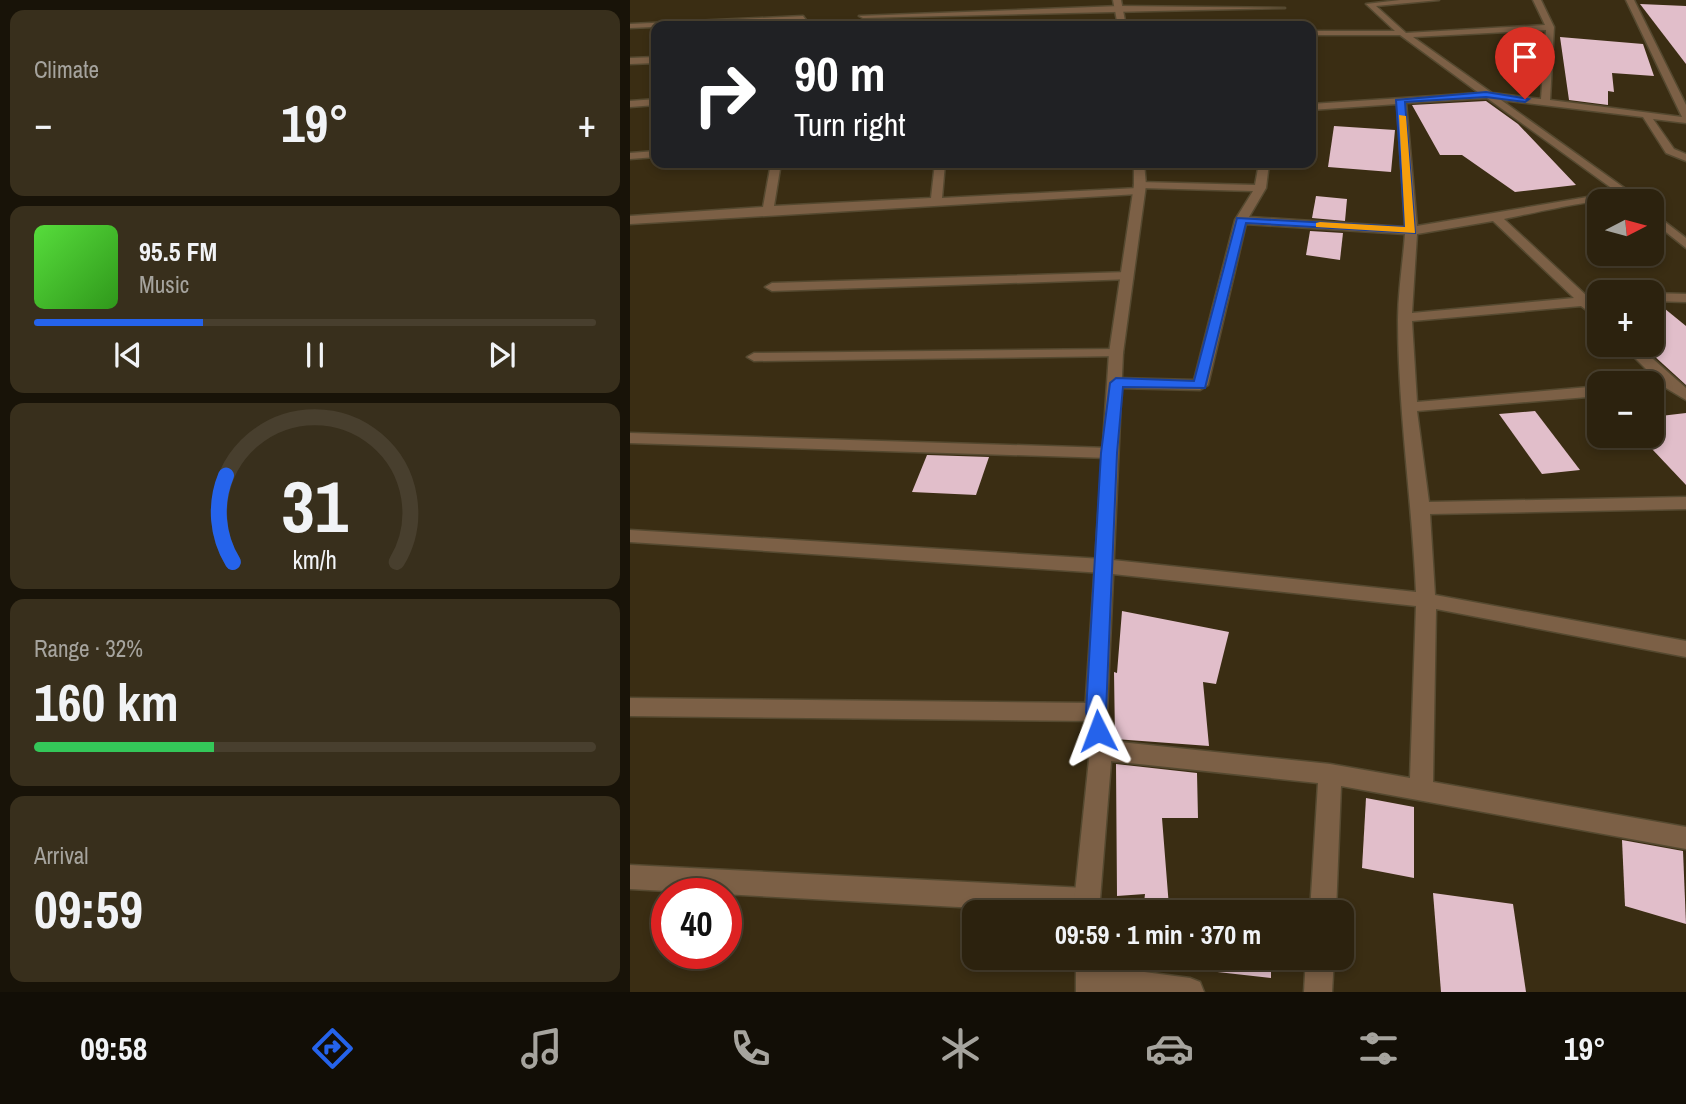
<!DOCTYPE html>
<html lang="en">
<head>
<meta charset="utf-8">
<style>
  :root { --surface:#2c220e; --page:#382f1c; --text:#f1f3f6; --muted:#a6a49e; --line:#483f2e; --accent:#2563eb }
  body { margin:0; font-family:"Archivo Narrow",sans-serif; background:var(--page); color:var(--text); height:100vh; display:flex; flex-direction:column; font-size:26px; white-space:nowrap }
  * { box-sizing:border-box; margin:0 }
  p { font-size:23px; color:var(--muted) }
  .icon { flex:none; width:38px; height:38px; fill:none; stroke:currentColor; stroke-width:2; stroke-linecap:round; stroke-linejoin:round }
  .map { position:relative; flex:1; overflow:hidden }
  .panel { display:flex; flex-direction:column; gap:10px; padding:10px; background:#181308; width:630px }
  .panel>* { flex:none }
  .hud { position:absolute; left:21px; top:21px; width:665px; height:147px; border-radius:14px; box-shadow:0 4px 10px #0003,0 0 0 2px var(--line); background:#202124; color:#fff; overflow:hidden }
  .needle { width:46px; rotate:84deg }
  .tools { position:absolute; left:957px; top:189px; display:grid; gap:14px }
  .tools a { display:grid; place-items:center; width:77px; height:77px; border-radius:14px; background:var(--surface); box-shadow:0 4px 10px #0003,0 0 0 2px var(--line); font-size:35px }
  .speed { position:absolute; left:21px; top:878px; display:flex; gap:14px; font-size:35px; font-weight:700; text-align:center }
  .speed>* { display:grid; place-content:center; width:91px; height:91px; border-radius:50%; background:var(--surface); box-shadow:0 4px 10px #0003,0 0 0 2px var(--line); line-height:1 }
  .speed .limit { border:10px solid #d22; background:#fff; color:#111 }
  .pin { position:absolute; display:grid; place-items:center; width:60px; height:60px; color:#fff; margin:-72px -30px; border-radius:50% 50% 50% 0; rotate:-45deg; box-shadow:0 0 7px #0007 }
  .pin .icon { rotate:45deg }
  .me { position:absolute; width:77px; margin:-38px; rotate:357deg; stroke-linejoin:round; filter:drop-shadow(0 0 5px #0008) }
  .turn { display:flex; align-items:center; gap:24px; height:147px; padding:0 28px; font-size:32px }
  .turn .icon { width:91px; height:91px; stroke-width:2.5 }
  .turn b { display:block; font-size:49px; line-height:60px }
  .big { font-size:52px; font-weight:700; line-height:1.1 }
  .panel .widget { flex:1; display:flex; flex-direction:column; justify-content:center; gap:10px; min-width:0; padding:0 24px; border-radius:14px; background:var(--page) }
  .panel .dial { align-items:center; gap:0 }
  .dial svg { height:182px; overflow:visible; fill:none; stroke:var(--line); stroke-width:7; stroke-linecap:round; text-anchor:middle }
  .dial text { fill:var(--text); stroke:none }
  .song { display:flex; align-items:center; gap:21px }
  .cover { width:84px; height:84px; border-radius:10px; background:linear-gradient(135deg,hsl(110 70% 55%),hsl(110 70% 35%)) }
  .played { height:7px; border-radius:4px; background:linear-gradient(90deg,var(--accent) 30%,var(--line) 30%) }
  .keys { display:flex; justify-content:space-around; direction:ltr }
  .heat { display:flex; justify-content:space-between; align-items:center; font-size:38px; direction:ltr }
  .charge { height:10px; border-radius:5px; background:linear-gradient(90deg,#34c759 32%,var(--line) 0) }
  .trip { position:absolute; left:332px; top:900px; width:392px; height:70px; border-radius:14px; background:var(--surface); box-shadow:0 4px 10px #0003,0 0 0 2px var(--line); font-weight:700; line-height:70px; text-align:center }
  .tab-bar { display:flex; height:112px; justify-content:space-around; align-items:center; background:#120e06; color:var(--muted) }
  .tab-bar .icon { width:49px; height:49px }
  .tab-bar .active { color:var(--accent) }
  .tab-bar b { font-size:32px; color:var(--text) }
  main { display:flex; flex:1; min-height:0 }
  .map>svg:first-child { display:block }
  .building { fill:#e1beca }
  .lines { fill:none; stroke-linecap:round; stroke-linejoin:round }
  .minor-casing { stroke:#554930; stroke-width:3 }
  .tertiary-casing { stroke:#554930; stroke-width:3 }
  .minor { fill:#7c6046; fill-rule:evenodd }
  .tertiary { fill:#7c6046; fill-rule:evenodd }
  .route { fill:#2563eb; stroke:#184099; stroke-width:2 }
  .slow { fill:#f59e0b }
</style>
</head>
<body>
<main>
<section class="panel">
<div class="widget"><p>Climate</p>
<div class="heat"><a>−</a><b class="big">19°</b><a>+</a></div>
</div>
<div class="widget">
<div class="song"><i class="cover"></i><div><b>95.5 FM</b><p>Music</p></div></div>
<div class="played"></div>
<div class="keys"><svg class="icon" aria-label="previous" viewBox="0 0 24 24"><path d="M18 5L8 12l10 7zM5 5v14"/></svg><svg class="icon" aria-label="pause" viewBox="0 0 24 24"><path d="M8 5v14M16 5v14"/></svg><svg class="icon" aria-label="next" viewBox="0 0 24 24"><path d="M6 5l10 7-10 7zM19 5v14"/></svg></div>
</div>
<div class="widget dial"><svg viewBox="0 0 100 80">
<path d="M14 69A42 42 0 1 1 86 69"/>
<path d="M14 69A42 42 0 0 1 11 31" stroke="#2563eb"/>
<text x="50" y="56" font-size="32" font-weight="700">31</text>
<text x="50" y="72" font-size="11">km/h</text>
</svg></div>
<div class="widget"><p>Range · 32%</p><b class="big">160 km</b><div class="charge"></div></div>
<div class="widget"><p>Arrival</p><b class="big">09:59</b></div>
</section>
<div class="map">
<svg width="1056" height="992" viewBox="0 0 1056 992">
  <rect width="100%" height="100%" fill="#3a2d13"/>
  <!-- building -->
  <g class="building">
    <polygon points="1010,4 1056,6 1056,64"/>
    <polygon points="930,37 1013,44 1024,76 982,73 984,92 978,91 978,105 939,100"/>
    <polygon points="856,101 888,124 946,185 885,192 832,155 810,155 782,105"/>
    <polygon points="704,126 765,130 761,172 698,167"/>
    <polygon points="686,196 717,199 715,221 682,218"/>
    <polygon points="680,231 713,233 710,260 676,255"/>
    <polygon points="1022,304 1029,304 1056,326 1056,385 1022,354"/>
    <polygon points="905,411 950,470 912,474 869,414"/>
    <polygon points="1056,413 1056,485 1022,449 1022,417"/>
    <polygon points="297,455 359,457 346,495 282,492"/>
    <polygon points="492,611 599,632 586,684 573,682 579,746 485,739 484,672 487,673"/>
    <polygon points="486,764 567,773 568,818 532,818 539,907 583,912 513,912 515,894 487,896"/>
    <polygon points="736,798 784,807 784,878 732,868"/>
    <polygon points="992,840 1053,851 1056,924 995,906"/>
    <polygon points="803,893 883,904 896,992 811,992"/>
    <polygon points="508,957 641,957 641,978 507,963"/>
  </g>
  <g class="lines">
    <defs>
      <g id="minor">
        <path d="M770 0H809L746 6 776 33 915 25 903 0H911L924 27 920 100 1052 117 996 0H1004L1056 105V123L1023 119 1044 149 1056 154V161L1036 153 1013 117 871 100 1007 197 1001 200C983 194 899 214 874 219L958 297 970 296V304H966L970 308V320L951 306 782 321 787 402 970 386V396L787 411 799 502 1056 497V509L800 514 805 595 1056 641V657L806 609 803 782 1056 827V849L711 786 706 912H680L688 783 471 760 463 757 460 750 463 743 471 740 700 764 780 778 786 606 473 573 0 542V530L473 559 786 592C782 501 768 410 768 320 768 291 773 262 775 234L616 224 578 385 570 390 487 388 479 383 487 378 564 380 605 220 623 191 511 188 514 191 508 194 0 224V216L133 207 141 163H151L144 206 301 198 305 163H315L312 198 508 188 504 185 510 182 625 185 629 163H639L636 188 619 217 775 227 767 104 681 110V104L849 93 770 35H681V31H765L736 4ZM916 30 911 99 862 93 783 37ZM857 98 987 192 787 226 776 103ZM863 221 944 298 782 313 787 234Z"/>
        <polygon points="490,6 655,8 233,18 229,16"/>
        <polygon points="173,16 176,20 0,28 0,24"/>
        <polygon points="26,57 26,63 0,64 0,58"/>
        <polygon points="26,99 26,105 0,107 0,101"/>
        <polygon points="26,151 26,157 0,159 0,153"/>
        <polygon points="1022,212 1056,238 1056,248 1022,221"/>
        <polygon points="498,272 503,273 503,279 142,291 135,287 142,283"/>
        <polygon points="1022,293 1056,294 1056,302 1022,301"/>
        <polygon points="992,345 1007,345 1056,388 1056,400 1036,388 1022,390 1022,383 1016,383 1027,380"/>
        <polygon points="486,349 493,353 491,356 124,361 117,357 124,353"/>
        <polygon points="0,433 479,448 487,453 479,458 0,443"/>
        <polygon points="0,698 466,703 474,706 477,712 474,718 466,721 0,716"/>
        <polygon points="0,865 455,888 464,892 468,901 464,910 460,912 420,912 0,889"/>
        <polygon points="676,957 704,957 702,992 674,992"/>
        <polygon points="461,965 560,978 570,982 574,992 459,992 451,989 447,979 451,969"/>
      </g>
      <g id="tertiary">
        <polygon points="483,0 491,0 496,26 488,26"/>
        <polygon points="504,163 514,163 516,185 493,353 477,712 482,750 469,912 443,912 460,750 455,712 479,353 504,185"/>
        <rect x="446" y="957" width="28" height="35"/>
      </g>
    </defs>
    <!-- minor casing -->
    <use href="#minor" class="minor-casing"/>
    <!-- tertiary casing -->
    <use href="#tertiary" class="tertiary-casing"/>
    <!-- minor -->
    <use href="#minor" class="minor"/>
    <!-- tertiary -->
    <use href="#tertiary" class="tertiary"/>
  </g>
  <!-- route -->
  <polygon class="route" points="856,92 899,99 895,102 856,97 775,102 785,233 616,223 575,388 493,387 487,453 476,712 478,731 476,737 468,740 461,737 456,712 471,453 480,383 486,378 564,381 607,218 775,227 766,100"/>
  <!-- slow -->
  <polygon class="slow" points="769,115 776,116 785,233 686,227 686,223 690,222 775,227"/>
</svg>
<div class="tools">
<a><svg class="needle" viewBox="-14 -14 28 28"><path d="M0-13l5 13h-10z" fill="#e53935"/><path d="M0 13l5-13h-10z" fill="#a6a49e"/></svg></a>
<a>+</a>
<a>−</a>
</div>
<div class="speed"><div class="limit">40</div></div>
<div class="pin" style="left:895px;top:99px;background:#d93025"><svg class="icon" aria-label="arrive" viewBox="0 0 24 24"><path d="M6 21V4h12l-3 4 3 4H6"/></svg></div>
<svg class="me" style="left:468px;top:731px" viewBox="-20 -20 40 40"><path d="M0-17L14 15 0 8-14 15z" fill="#2563eb" stroke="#fff" stroke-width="4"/></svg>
<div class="trip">09:59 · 1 min · 370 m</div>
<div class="hud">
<div class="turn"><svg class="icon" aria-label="right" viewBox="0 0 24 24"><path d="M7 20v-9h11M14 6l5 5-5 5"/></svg><div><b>90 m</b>Turn right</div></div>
</div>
</div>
</main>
<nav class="tab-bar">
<b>09:58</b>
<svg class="icon active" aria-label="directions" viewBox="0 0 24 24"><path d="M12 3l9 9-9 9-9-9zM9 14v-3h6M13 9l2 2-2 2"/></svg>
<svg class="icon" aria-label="music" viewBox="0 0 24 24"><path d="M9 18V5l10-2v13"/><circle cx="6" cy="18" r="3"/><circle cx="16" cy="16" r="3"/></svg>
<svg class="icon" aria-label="phone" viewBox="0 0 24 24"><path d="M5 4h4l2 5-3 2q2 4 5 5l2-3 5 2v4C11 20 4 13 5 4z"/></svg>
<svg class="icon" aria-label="climate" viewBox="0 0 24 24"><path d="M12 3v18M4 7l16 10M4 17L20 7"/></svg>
<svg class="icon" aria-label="car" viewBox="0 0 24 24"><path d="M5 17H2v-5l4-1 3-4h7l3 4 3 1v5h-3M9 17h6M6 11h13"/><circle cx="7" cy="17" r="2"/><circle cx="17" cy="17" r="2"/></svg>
<svg class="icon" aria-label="filters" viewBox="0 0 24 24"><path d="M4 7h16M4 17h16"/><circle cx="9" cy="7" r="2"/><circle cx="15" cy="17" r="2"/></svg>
<b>19°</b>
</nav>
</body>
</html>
